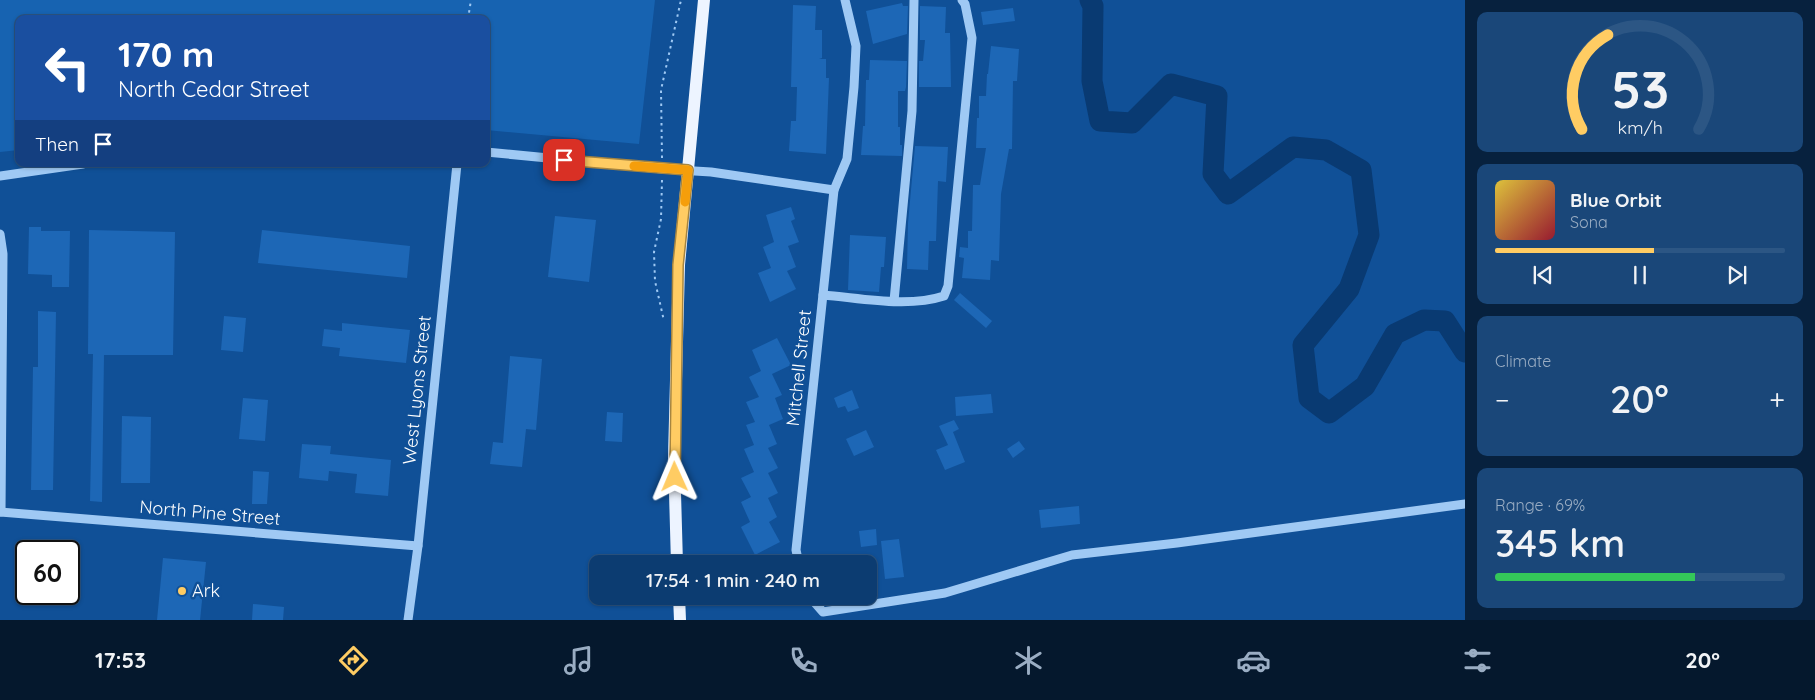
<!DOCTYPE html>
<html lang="en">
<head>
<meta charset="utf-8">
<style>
  :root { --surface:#0c3c71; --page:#1a4779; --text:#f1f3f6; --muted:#9aadc3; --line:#2c5684; --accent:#ffcc63 }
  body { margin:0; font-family:Quicksand,sans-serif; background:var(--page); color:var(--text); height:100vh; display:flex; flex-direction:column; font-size:19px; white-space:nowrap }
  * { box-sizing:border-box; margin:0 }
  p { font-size:16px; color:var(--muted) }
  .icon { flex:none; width:28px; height:28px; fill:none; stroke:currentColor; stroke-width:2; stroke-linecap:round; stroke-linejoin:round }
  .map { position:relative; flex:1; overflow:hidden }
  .panel { display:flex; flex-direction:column; gap:12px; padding:12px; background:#07213e; width:350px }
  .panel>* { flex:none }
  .top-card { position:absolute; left:15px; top:15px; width:475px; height:152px; border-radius:10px; box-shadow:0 1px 4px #0004,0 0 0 1px var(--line); background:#1a4fa0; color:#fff; overflow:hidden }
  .speed { position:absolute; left:15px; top:540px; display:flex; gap:10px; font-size:25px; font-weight:700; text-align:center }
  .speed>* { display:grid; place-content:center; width:65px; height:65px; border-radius:50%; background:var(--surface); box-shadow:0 1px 4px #0004,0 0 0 1px var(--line); line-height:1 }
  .speed .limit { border:2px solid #111; border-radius:8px; background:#fff; color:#111 }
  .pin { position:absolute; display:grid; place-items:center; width:42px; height:42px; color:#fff; margin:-21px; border-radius:10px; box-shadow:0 2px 8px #0006 }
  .me { position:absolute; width:55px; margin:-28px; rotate:359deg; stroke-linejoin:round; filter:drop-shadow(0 0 4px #0008) }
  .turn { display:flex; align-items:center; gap:18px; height:105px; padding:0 20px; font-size:22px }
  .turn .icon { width:65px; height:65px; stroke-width:2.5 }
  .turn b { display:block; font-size:35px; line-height:42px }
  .then { display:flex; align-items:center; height:48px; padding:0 20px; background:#0003; gap:10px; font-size:19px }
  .big { font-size:38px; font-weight:600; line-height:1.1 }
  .panel .widget { flex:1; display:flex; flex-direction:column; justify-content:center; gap:8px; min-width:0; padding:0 18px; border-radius:10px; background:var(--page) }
  .panel .dial { align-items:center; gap:0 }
  .dial svg { height:130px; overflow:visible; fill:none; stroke:var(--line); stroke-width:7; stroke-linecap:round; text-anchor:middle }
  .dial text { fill:var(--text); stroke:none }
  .song { display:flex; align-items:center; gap:15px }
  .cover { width:60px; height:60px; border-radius:8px; background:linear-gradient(135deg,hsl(50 70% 55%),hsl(350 70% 35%)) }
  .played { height:5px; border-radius:2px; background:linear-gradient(90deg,var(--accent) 55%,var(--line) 55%) }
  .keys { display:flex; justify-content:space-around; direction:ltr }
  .heat { display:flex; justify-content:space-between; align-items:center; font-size:28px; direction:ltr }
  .charge { height:8px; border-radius:4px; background:linear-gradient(90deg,#34c759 69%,var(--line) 0) }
  .trip { position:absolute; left:589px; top:555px; width:288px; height:50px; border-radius:10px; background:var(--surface); box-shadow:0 1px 4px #0004,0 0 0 1px var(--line); font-weight:600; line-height:50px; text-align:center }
  .dock { display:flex; height:80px; justify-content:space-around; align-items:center; background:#05182d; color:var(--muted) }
  .dock .icon { width:35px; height:35px }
  .dock .selected { color:var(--accent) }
  .dock b { font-size:22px; color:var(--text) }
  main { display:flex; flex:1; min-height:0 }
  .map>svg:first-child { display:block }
  .green { fill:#1763b1 }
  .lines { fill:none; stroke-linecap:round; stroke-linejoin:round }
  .river { stroke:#093a72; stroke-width:21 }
  .building { fill:#1d67b6 }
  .path { stroke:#9fc9f4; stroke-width:2; stroke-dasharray:2.5 4; stroke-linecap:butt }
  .minor { stroke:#9fc9f4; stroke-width:9 }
  .major { stroke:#edf4ff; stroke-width:12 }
  .route-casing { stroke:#a68540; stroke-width:12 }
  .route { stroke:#ffcc63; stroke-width:9 }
  .slow { stroke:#f59e0b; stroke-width:9 }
  .poi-dot { fill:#ffcc63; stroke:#105097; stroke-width:2 }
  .labels { text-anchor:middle; stroke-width:5; stroke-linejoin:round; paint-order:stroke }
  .street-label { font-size:18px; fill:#fff; stroke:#105097 }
  .poi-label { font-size:18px; fill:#fff; stroke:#105097; text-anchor:start }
</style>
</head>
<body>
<main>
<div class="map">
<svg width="1465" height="620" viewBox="0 0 1465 620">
  <rect width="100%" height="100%" fill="#105097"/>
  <!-- green -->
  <polygon class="green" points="0,0 655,0 639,144 486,130 486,19 19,19 19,150 0,152"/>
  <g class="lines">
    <!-- river -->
    <polyline class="river" points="1090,0 1093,6 1092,81 1100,121 1132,123 1171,84 1217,96 1213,174 1228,194 1293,147 1326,150 1361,170 1369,235 1349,289 1303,345 1309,398 1329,413 1365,386 1395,334 1424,320 1445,321 1465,352"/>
  </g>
  <!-- building -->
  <g class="building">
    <polygon points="902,3 903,6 908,6 907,34 873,44 866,11"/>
    <polygon points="793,5 816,6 815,30 822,30 822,58 819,59 826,59 826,78 829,78 826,154 789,151 791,121 796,121 797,87 791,87"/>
    <polygon points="920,6 946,7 945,33 950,33 951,87 919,87 919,61 923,61 925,40 920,40"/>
    <polygon points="1013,8 1015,21 983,25 981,12"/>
    <polygon points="991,46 1019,49 1017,81 1013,81 1012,149 1009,149 1001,194 999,261 991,260 990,280 962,278 964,258 959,257 960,247 968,248 968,231 972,231 973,185 980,185 986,148 976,148 977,118 979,118 979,96 986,96 987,74 988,74"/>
    <polygon points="870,60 907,61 906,87 905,91 898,91 898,127 900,127 900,145 902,145 902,156 861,155 863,126 865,126 866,80 869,80"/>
    <polygon points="915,146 948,147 946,182 938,181 936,241 929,241 928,270 907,269 908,223"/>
    <polygon points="791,207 795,219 791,221 799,242 788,246 796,267 787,271 796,289 770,302 758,273 771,268 763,247 774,242 766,215"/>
    <polygon points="555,216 596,220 589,282 548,277"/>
    <polygon points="29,227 41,227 41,231 70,231 69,287 52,287 52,275 28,274"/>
    <polygon points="89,230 175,232 173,355 104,355 102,502 90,501 93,354 88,354"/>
    <polygon points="262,230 410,246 407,278 258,263"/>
    <polygon points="850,235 886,237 884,267 881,267 879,292 848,290"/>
    <polygon points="960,293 992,321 986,328 954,300"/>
    <polygon points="38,311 56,312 53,490 31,490 33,367 38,367"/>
    <polygon points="224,316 246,318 243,352 221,350"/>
    <polygon points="342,323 410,330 406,363 339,356 340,348 322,346 324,329 342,331"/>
    <polygon points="777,338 791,365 772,374 782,395 775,398 783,419 769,425 777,444 768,448 778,468 768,473 778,493 768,498 777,517 769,522 780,542 755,555 741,527 750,522 741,502 751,497 741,478 754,472 744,449 754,445 746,425 755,422 746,402 759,397 749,377 761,371 752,350"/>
    <polygon points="510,356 542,359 536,430 526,429 522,467 490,464 493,442 503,443"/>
    <polygon points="852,390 859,408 848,412 845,406 838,408 834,398"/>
    <polygon points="991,394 993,413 956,416 955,397"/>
    <polygon points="243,398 268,400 265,441 239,439"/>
    <polygon points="607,412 623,413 622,442 605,441"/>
    <polygon points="122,416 151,417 150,483 121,483"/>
    <polygon points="954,420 959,429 953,432 965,462 945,470 936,450 948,445 939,426"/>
    <polygon points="866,430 874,447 854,456 846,439"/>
    <polygon points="1019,441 1025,449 1013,458 1007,449"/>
    <polygon points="302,444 331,446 330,454 391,460 388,496 355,493 357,474 329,471 328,481 299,478"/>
    <polygon points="253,471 269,472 267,504 252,504"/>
    <polygon points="1079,506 1080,524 1041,528 1039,510"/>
    <polygon points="876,529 877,545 861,547 859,531"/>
    <polygon points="899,539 904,577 885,579 881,541"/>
    <polygon points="163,558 206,562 200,620 157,620"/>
    <polygon points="253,604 284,607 283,620 252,620"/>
  </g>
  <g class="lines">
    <!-- path -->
    <g class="path">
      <polyline points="468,19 471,0"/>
      <polyline points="662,158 661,90 681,0"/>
      <polyline points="662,180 661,219 654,252 655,281 664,321"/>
    </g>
    <!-- minor -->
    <g class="minor">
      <polyline points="486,152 662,169 711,172 834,190"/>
      <polyline points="0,176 83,164"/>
      <polyline points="0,234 3,254 1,512"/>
      <path d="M823 295C861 298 907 308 944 296L948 286 972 38 965 4 962 0"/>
      <polyline points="894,301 912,111 914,0"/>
      <polyline points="0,512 418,546"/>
      <polyline points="799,564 796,550 834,190 847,159 854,87 856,46 845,0"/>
      <polyline points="809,596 823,612 945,593 1072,555 1177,543 1465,504"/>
      <polyline points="408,620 418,546 457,164"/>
    </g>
    <!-- major -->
    <g class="major">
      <polyline points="677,564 674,457 679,265 704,0"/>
      <polyline points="679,596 680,620"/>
    </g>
  </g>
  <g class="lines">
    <defs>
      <polyline id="route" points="564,160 688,170 678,265 675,477"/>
    </defs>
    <!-- route casing -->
    <use href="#route" class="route-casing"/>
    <!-- route -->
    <use href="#route" class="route"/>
    <!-- slow -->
    <polyline class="slow" points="634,166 688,170 685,202"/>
  </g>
  <!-- markers -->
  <circle class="poi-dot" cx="182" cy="591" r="5"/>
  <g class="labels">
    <!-- street labels -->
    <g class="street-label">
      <text transform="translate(799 368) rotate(-84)" y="6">Mitchell Street</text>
      <text transform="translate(417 390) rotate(-84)" y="6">West Lyons Street</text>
      <text transform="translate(210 513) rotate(5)" y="6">North Pine Street</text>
    </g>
    <!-- poi labels -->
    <g class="poi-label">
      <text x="192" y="597">Ark</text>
    </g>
  </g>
</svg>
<div class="speed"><div class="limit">60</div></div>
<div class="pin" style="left:564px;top:160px;background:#d93025"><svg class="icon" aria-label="arrive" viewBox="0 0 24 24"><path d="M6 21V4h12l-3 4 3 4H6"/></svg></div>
<svg class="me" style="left:675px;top:477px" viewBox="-20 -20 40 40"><path d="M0-17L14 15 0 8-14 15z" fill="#ffcc63" stroke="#fff" stroke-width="4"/></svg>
<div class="trip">17:54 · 1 min · 240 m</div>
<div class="top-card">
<div class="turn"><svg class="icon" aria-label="left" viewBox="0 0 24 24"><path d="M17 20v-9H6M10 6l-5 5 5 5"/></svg><div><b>170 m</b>North Cedar Street</div></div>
<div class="then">Then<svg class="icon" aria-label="arrive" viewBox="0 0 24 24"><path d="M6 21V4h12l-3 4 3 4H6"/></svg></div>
</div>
</div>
<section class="panel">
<div class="widget dial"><svg viewBox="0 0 100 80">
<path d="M14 69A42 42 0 1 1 86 69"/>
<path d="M14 69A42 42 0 0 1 30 11" stroke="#ffcc63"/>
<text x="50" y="56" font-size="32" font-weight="700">53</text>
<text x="50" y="72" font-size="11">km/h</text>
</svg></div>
<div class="widget">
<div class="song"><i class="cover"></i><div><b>Blue Orbit</b><p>Sona</p></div></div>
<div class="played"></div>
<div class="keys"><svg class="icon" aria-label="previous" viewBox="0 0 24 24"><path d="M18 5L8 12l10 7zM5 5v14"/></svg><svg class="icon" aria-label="pause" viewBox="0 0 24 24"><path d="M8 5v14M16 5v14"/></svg><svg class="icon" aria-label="next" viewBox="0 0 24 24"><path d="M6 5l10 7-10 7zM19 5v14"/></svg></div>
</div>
<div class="widget"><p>Climate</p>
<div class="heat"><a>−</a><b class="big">20°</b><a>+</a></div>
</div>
<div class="widget"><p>Range · 69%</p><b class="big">345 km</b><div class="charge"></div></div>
</section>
</main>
<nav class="dock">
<b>17:53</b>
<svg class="icon selected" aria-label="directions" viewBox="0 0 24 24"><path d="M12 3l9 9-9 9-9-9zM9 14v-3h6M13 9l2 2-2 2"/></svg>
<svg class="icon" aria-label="music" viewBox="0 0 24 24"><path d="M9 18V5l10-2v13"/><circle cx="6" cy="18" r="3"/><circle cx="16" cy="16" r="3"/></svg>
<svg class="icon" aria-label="phone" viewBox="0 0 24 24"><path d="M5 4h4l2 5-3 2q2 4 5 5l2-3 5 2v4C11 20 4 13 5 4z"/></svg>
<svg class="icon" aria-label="climate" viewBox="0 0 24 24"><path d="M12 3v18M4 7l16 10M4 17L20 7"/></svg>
<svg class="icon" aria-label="car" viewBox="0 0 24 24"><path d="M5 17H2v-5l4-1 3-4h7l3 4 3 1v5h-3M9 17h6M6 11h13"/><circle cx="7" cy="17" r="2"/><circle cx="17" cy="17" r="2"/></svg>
<svg class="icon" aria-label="filters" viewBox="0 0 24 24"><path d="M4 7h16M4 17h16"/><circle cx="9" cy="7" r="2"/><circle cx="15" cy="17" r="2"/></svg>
<b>20°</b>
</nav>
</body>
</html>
